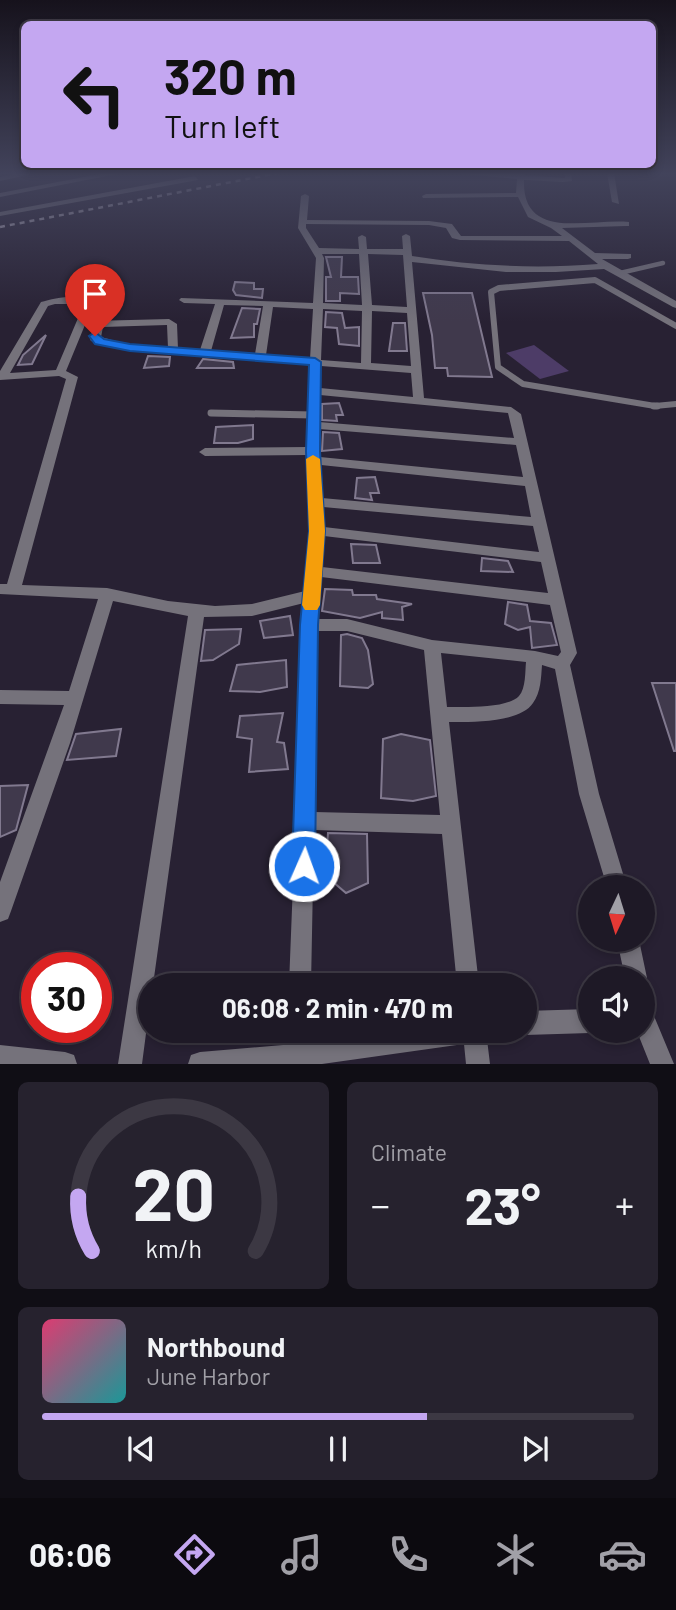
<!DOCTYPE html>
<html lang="en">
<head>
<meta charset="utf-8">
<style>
  :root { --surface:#1e1926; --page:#26222e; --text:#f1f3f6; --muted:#a1a0a7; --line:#3c3843; --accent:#c4a7f1 }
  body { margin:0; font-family:Barlow,sans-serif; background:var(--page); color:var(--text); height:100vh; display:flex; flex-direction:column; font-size:26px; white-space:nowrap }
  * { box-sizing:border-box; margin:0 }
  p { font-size:23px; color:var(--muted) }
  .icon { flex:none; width:38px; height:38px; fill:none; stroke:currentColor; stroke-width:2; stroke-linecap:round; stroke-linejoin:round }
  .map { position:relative; height:1064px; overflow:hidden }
  .sheet { display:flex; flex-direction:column; gap:18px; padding:18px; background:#100e15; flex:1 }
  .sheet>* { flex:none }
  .guide { position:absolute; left:21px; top:21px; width:635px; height:147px; border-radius:10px; box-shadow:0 4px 10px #0003,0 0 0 2px var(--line); background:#c4a7f1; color:#111; overflow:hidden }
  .needle { width:46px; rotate:184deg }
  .fabs { position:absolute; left:578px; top:875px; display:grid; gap:14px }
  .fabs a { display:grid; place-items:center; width:77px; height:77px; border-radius:50%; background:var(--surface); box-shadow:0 4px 10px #0003,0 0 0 2px var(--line); font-size:35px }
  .speed { position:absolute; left:21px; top:952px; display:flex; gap:14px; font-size:35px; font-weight:700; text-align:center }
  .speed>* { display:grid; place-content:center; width:91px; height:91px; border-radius:50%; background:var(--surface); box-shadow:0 4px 10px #0003,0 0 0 2px var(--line); line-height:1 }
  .speed .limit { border:10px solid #d22; background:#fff; color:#111 }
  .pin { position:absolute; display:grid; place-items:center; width:60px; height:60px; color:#fff; margin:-72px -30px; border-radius:50% 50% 50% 0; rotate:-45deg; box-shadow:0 0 7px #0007 }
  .pin .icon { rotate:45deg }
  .me { position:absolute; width:77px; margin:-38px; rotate:2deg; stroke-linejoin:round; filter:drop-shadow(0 0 5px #0008) }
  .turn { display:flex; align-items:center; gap:24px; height:147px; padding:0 28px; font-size:32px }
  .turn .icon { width:91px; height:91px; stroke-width:2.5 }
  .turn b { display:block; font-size:49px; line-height:60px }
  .big { font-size:52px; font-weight:700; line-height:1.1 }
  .sheet .card { flex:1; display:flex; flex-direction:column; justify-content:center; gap:10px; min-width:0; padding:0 24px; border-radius:10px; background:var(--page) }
  .sheet .dial { align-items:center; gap:0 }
  .dial svg { height:182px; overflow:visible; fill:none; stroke:var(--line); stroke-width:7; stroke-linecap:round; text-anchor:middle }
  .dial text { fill:var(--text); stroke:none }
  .song { display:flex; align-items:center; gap:21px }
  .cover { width:84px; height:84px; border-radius:10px; background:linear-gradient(135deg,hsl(340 70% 55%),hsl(180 70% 35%)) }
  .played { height:7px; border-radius:4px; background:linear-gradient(90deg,var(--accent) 65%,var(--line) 65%) }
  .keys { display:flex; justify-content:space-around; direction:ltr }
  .heat { display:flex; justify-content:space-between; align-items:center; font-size:38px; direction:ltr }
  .sheet .tiles { flex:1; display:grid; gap:18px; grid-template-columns:1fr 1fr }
  .card:last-child { grid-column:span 2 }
  .trip { position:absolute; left:138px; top:973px; width:399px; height:70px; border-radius:35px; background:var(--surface); box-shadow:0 4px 10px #0003,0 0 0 2px var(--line); font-weight:700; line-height:70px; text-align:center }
  .menu { display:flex; height:112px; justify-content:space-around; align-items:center; background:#0c0a0f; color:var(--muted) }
  .menu .icon { width:49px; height:49px }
  .menu .active { color:var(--accent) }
  .menu b { font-size:32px; color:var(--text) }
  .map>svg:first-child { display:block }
  .green { fill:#4d3c67 }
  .building { fill:#40394c; stroke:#81798f; stroke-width:2 }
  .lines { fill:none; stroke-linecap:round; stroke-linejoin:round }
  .lane-far2 { stroke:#75727b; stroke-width:4.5 }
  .lane-far1 { stroke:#75727b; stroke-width:6 }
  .lane { stroke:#75727b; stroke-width:7 }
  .street { fill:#75727b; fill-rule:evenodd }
  .rail { stroke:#aba5b3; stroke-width:2.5; stroke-dasharray:5 5; stroke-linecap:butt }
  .route { fill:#1a73e8; stroke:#114b97; stroke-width:2 }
  .slow { fill:#f59e0b }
</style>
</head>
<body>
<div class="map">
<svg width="676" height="1064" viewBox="0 0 676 1064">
  <rect width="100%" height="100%" fill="#282133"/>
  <!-- green -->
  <polygon class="green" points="534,345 569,371 540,379 506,353"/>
  <!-- building -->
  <g class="building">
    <polygon points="326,257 342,257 341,277 358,277 359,294 340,293 340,301 326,301 326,277 331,277"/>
    <polygon points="235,282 254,283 254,289 263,289 262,298 236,295 233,290"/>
    <polygon points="423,293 472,293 492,377 448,376 447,368 435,368 432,335"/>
    <polygon points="242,308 260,309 257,324 254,324 254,337 231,338"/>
    <polygon points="326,312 342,313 345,328 359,327 359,346 339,344 337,328 325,327"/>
    <polygon points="393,323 405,323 407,351 389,351"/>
    <polygon points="46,335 32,364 18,365 23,355"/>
    <polygon points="148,356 170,357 169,366 144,368"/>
    <polygon points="203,359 233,362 234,368 197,368"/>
    <polygon points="339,403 343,415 336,415 337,421 322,420 322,404"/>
    <polygon points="253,425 253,439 238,443 214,443 216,427"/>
    <polygon points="323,432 339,433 342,449 322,451"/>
    <polygon points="375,477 379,493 370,493 372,500 355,498 357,478"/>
    <polygon points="351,544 376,545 380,563 353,563"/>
    <polygon points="482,558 508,561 513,572 481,571"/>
    <polygon points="325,589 352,590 353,595 376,595 377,599 412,604 402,607 403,620 382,618 382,612 360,618 322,611"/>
    <polygon points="508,602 527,605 530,621 551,623 557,645 532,648 530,627 518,630 505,624"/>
    <polygon points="290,616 293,635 264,638 260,621"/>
    <polygon points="241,629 239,644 213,660 201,661 205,630"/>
    <polygon points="347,634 362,638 368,650 373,684 368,688 340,686 341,635"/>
    <polygon points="286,660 287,687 260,692 230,691 237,665"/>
    <polygon points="652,683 676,683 676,751 674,751"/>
    <polygon points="283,713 277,742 284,743 288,769 249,772 252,739 237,737 240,716"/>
    <polygon points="121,729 116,756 67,760 76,734"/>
    <polygon points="401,734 430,740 436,796 413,801 381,798 383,739"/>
    <polygon points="28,785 16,830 0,837 0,786"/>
    <polygon points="328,833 367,834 368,883 346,893 325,875"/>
  </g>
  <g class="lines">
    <!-- lane-far2 -->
    <polyline class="lane-far2" points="620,273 663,263"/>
    <!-- lane-far1 -->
    <polyline class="lane-far1" points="676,326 595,280 499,288 491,292 498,367 523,384 655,406 676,404"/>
    <!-- lane -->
    <g class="lane">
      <polyline points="654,406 657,406"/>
      <polyline points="211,413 313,415"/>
    </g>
    <!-- street -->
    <g class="street">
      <polygon points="19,173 37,173 0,181 0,177"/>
      <polygon points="105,173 122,173 0,197 0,193"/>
      <path d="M451 173H525L524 175 563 178H565L564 173H571L572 181 563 182 524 180C522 242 590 218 629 222V226H626L562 228 595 253 631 254V258L628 259H602L676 301V308L673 307 604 269 556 272H506L412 262 424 398 511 407 521 414 577 653 570 665 599 794 627 887H607L579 794 555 669 542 665C541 678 541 692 533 703 520 723 471 722 449 722L479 985H457L442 834 314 830 311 985H289L304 603 252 616 204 617 153 985H150V1003L142 1064H118L188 616 113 601 70 743 11 911 8 919 0 922V882L64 705 0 704V690L69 691 98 599 0 594V584H7L66 379 59 376 0 380V371L41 302C55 298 83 292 94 303L66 371 78 377 22 585 107 588 168 601 215 606 252 604 305 591 310 531 308 455 205 456 199 452 205 448 308 447 310 365 130 351 91 341 90 339 93 327 86 324 91 321 169 319 177 324 178 349 200 350 215 304 184 303 179 300 181 298 313 303 316 258 298 228 301 196 305 194 309 196 307 220 429 221 452 224 461 236H562L551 228 528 217 518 197 423 198 422 196 426 194 516 193 517 179ZM306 224 429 225 446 228 452 238 460 240 569 241 598 264C535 269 474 266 412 256L410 236 406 234 402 236 403 249H367L366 237 362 235 358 237 359 249 319 248 306 228ZM322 254H359L362 305 323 303 324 258ZM368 254 403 255 407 307 372 305ZM55 304H84L56 370 10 373 48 306ZM224 305 263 306 255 354 211 351ZM273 307 313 309 310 359 266 355ZM323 309 362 311 361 363 321 360ZM372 311 407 313 411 366 371 363ZM167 325 168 348 130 345 101 337 103 327ZM321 366 411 373 413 397 320 388ZM320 395 508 413 514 438 319 422ZM319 429 516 445 523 477 320 457ZM321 465 525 486 531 517 322 498ZM323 507 533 526 539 552 324 527ZM324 536 541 562 548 593 322 567ZM321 577 550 605 561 652 558 656 535 651 432 640 347 619H317ZM317 631H347L424 650 440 815 314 812ZM441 653 526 662C525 672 526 688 519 696 507 709 464 707 447 707Z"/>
      <polygon points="607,173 614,173 619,204 612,202"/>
      <polygon points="195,176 198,180 0,216 0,212"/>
      <polygon points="617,940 639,940 647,978 644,986 642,987 642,978 625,978"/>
      <polygon points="590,1009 590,1031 595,1031 590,1033 525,1035 516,1031 525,1031 525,1011"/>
      <polygon points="642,1012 654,1016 674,1064 650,1064 638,1034 633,1031 642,1031"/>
      <polygon points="284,1031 308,1031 307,1042 388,1031 486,1031 490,1064 466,1064 464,1044 322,1064 188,1064 191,1055 200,1052 283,1045"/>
      <polygon points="0,1045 65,1052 74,1055 77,1064 0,1064"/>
    </g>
    <!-- rail -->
    <polyline class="rail" points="0,227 278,173"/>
  </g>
  <!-- sky -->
  <linearGradient id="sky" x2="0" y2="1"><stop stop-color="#16121c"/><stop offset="0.54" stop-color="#42435b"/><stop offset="1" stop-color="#42435b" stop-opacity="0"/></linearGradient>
  <rect width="676" height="322" fill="url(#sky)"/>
  <!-- route -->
  <polygon class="route" points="95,332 104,339 130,344 315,358 321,362 320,451 325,531 318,625 315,866 312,874 304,877 295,874 292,866 300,625 309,531 306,451 309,365 130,351 95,344 89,336"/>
  <!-- slow -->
  <polygon class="slow" points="313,455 320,459 325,531 320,605 317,610 305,610 302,605 309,531 306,459"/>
</svg>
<div class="fabs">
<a><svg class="needle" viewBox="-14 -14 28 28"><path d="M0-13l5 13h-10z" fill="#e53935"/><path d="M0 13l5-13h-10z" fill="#a1a0a7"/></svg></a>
<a><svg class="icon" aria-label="sound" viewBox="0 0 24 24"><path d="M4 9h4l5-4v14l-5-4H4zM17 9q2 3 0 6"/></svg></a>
</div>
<div class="speed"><div class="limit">30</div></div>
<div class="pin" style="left:95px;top:336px;background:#d93025"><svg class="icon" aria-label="arrive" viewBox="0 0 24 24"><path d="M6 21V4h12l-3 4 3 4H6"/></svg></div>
<svg class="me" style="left:304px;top:866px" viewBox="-20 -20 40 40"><circle r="17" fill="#1a73e8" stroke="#fff" stroke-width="3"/><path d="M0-11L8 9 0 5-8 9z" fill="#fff"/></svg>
<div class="trip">06:08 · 2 min · 470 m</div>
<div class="guide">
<div class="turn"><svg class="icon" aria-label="left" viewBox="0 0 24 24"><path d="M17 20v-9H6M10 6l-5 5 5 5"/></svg><div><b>320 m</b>Turn left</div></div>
</div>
</div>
<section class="sheet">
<div class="tiles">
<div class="card dial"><svg viewBox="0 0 100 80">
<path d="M14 69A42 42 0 1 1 86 69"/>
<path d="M14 69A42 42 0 0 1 8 45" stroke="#c4a7f1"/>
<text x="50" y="56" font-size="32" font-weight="700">20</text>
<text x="50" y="72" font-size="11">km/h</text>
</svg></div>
<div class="card"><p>Climate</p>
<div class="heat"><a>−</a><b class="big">23°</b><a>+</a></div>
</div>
<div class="card">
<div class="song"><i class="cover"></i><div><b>Northbound</b><p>June Harbor</p></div></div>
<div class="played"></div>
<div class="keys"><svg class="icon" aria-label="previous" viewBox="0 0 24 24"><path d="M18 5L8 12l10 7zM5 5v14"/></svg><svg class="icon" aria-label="pause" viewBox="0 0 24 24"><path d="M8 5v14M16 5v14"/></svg><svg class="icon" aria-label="next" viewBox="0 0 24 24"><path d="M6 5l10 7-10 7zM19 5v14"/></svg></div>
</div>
</div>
</section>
<nav class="menu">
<b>06:06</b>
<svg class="icon active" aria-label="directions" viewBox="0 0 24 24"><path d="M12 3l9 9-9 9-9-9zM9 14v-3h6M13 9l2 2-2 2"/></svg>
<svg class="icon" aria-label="music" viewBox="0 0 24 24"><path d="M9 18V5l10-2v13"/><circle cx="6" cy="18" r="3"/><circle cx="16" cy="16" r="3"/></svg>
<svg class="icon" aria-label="phone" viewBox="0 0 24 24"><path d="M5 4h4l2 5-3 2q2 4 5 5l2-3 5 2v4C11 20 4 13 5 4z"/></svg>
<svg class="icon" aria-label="climate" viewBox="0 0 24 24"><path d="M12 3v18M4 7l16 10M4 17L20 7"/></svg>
<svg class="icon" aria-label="car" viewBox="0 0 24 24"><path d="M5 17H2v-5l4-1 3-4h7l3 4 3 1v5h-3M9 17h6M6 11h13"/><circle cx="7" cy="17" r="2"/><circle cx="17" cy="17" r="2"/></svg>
</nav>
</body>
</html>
